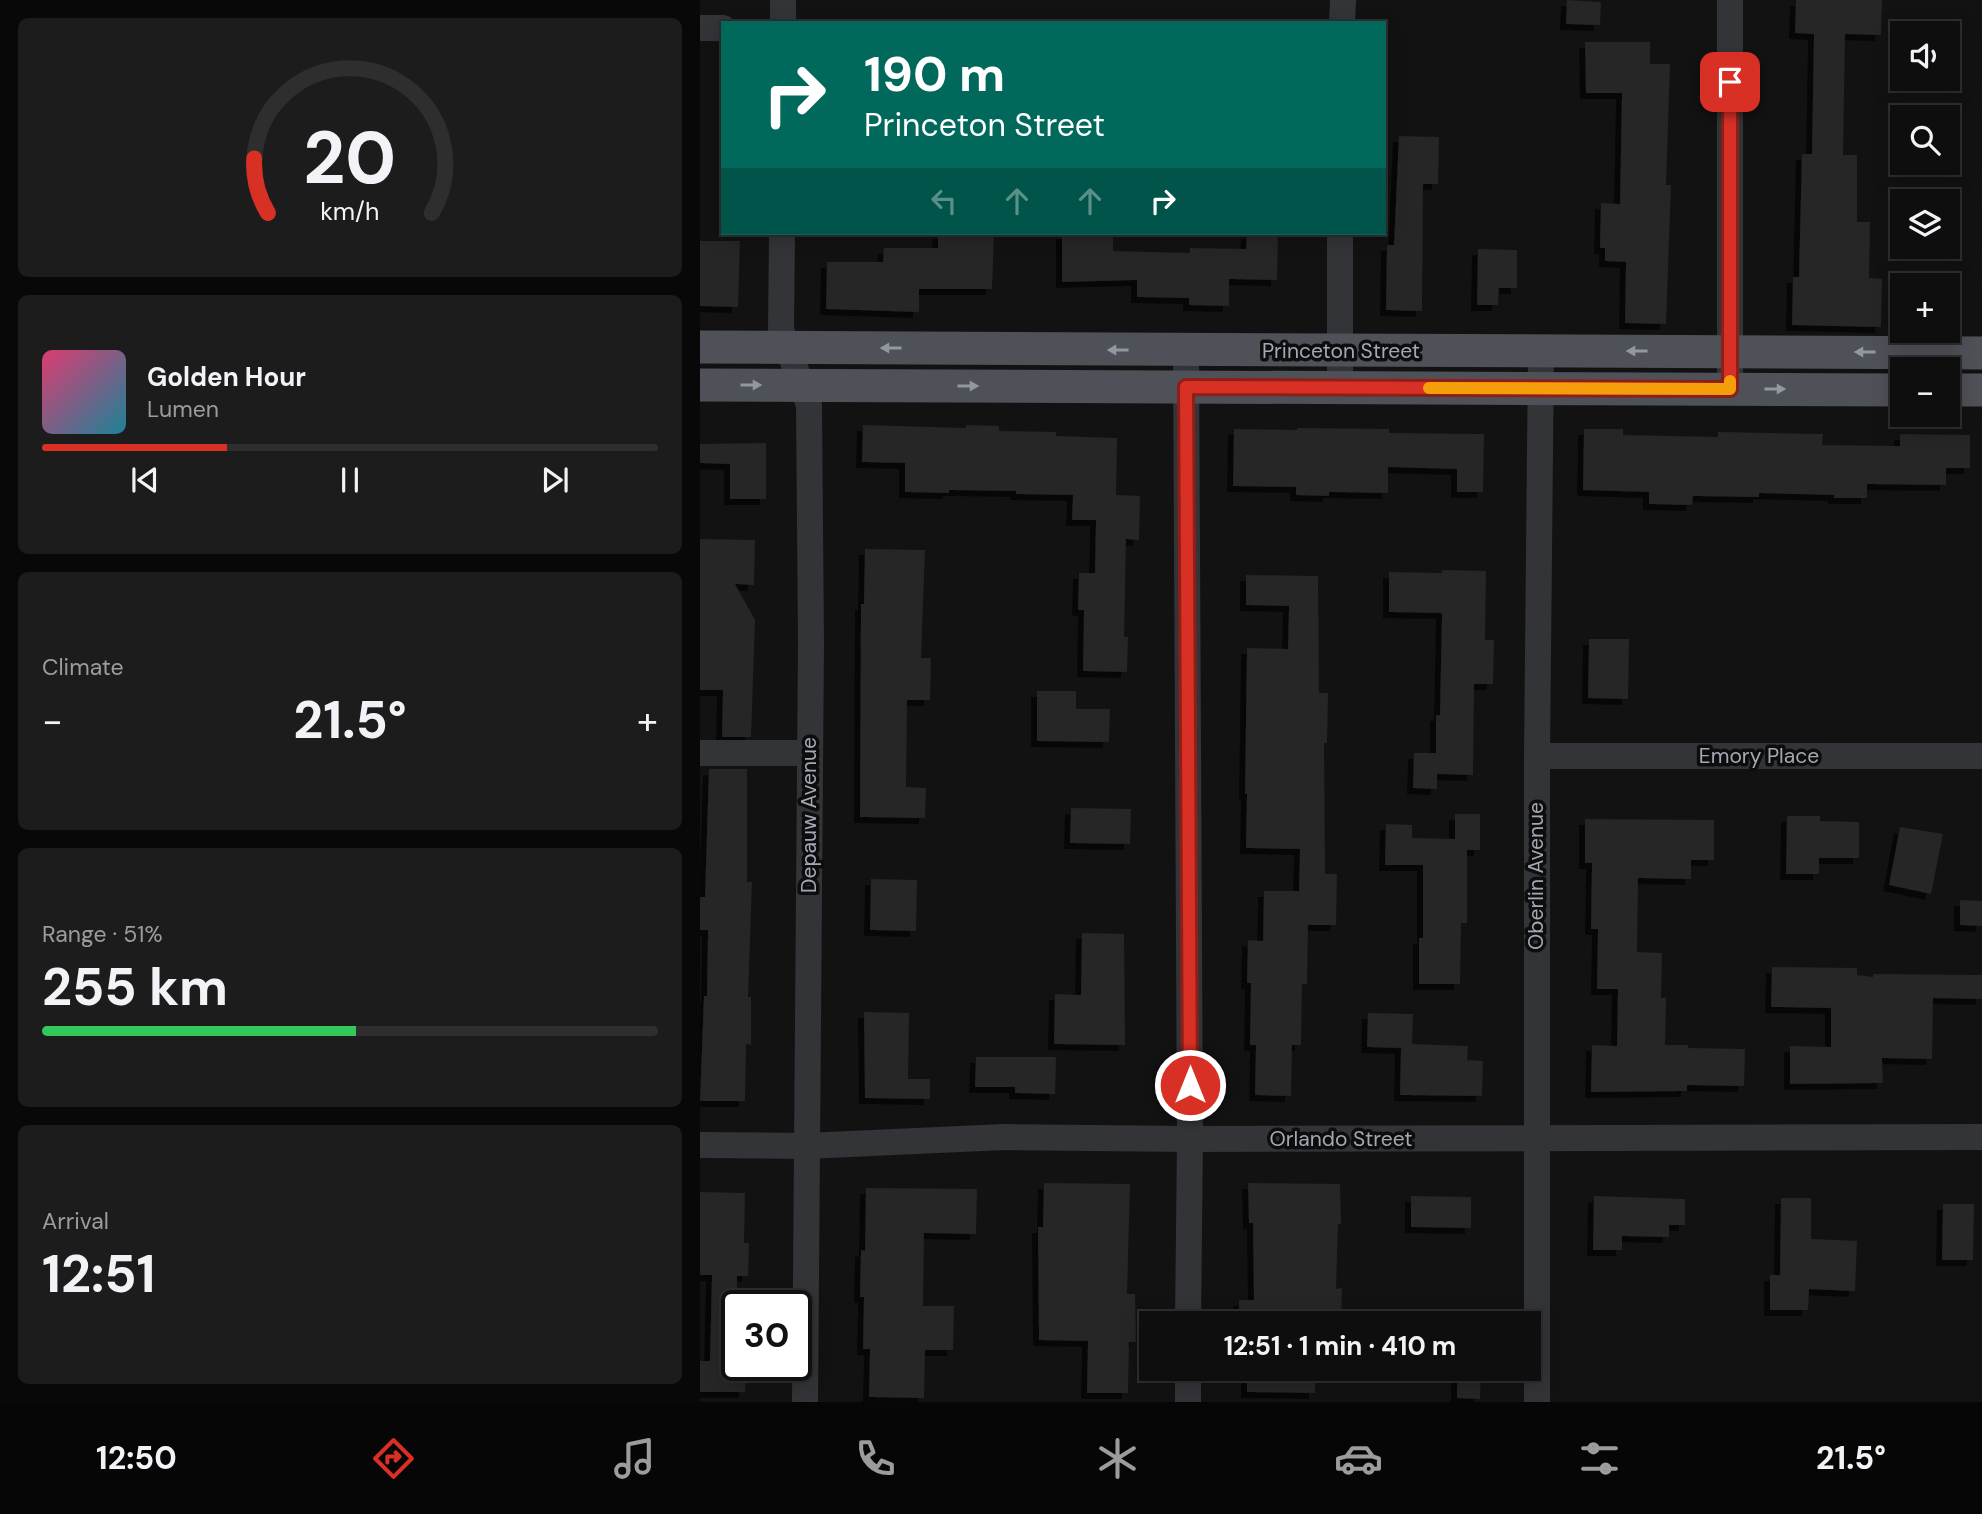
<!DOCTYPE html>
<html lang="en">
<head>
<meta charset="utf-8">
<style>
  :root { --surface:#0e0e0e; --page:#1c1c1c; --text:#f1f3f6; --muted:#9b9c9e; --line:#2e2e2e; --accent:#d93025 }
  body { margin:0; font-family:"DM Sans",sans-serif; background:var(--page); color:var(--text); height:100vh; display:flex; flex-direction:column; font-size:26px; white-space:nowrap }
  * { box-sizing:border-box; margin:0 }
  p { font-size:23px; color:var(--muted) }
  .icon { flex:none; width:38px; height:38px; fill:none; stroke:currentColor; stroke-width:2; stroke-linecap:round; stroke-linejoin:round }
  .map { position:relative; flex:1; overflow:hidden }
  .sheet { display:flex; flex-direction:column; gap:18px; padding:18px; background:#080808; width:700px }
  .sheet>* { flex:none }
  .guide { position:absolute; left:21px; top:21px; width:665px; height:214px; border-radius:0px; box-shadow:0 4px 18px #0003,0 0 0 2px var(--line); background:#00695c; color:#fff; overflow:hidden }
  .tools { position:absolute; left:1190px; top:21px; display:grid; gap:14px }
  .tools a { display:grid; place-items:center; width:70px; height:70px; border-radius:0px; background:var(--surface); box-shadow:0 4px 18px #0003,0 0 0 2px var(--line); font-size:35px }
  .speed { position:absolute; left:21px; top:1290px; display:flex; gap:14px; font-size:35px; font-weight:700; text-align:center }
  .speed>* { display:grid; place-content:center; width:91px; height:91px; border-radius:50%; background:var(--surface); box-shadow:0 4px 18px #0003,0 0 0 2px var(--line); line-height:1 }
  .speed .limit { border:4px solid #111; border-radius:10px; background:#fff; color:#111 }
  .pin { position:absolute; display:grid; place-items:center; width:60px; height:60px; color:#fff; margin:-30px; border-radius:14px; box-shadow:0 4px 10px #0006 }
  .me { position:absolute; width:77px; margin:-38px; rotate:0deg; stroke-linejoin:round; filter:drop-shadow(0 0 5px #0008) }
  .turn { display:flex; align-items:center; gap:24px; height:147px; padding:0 28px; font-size:32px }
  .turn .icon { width:91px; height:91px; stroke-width:2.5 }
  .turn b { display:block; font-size:49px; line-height:60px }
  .lanes { display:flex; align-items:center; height:66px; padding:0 28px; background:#0003; justify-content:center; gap:35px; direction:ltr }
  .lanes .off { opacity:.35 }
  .big { font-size:52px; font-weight:700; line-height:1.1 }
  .sheet .card { flex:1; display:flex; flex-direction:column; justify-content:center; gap:10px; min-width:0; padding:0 24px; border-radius:10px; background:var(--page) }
  .sheet .dial { align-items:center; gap:0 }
  .dial svg { height:182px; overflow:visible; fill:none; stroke:var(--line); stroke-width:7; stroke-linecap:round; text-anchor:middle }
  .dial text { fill:var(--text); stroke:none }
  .song { display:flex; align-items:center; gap:21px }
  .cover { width:84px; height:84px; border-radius:10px; background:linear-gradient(135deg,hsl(340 70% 55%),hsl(190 70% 35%)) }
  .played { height:7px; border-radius:4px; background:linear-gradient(90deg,var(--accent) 30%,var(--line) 30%) }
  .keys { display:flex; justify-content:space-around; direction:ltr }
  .heat { display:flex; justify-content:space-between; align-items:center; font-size:38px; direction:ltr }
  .charge { height:10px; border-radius:5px; background:linear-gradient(90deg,#34c759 51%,var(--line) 0) }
  .trip { position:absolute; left:439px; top:1311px; width:402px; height:70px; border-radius:0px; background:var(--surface); box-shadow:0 4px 18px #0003,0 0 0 2px var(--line); font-weight:700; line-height:70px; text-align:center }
  .menu { display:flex; height:112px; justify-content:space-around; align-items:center; background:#060606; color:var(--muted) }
  .menu .icon { width:49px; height:49px }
  .menu .current { color:var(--accent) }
  .menu b { font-size:32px; color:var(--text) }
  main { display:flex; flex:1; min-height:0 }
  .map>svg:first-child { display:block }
  .building { fill:#252527; filter:url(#shadow) }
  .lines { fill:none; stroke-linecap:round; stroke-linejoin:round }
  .minor { stroke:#333438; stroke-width:26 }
  .major { stroke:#4f5158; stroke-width:33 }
  .oneway { fill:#9297a2 }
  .route-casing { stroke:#8d1f18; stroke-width:18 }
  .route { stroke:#d93025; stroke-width:12 }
  .slow { stroke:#f59e0b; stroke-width:12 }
  .labels { text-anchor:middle; stroke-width:7; stroke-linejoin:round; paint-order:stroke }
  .street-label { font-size:21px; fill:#a3a9b4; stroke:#0d0d0e }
</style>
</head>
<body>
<main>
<section class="sheet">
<div class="card dial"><svg viewBox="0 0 100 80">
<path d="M14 69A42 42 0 1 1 86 69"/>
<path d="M14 69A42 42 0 0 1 8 45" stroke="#d93025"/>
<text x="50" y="56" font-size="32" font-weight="700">20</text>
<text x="50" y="72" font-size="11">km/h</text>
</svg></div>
<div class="card">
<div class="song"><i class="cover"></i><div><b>Golden Hour</b><p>Lumen</p></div></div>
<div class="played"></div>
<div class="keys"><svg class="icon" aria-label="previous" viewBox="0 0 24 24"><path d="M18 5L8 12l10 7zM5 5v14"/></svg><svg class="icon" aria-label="pause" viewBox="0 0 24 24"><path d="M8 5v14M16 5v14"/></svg><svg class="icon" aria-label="next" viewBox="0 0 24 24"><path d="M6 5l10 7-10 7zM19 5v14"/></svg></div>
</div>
<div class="card"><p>Climate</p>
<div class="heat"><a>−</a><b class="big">21.5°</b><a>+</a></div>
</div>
<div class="card"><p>Range · 51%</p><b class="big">255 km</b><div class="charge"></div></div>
<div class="card"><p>Arrival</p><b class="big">12:51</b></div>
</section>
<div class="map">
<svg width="1282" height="1402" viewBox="0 0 1282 1402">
  <defs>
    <filter id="shadow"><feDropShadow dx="-6" dy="6" stdDeviation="0" flood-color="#0009"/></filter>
  </defs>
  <rect width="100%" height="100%" fill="#121213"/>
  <!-- building -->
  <g class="building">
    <polygon points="867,0 901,2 900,25 866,24"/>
    <polygon points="1096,0 1182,0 1181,35 1145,34 1143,155 1157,155 1157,222 1170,222 1169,278 1182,279 1181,327 1092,325 1093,277 1099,277 1102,154 1112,154 1114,34 1095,33"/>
    <polygon points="885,42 950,42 950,64 970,64 966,185 971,185 966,324 925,323 926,262 905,261 905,248 900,248 901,203 920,204 922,93 886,93"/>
    <polygon points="699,136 739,137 738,184 723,184 722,311 686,310 687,245 694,245"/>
    <polygon points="238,233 294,233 292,289 219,289 219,312 126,309 127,262 183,262 184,248 238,248"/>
    <polygon points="362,233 413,233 413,251 490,253 490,248 546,249 547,233 578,233 577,280 529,279 529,306 489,305 489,298 437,297 437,280 362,282"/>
    <polygon points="0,241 40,241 38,307 0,306"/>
    <polygon points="778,249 817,250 817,288 799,288 798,305 777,305"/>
    <polygon points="163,425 266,428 266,425 299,426 299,431 356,432 356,436 417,438 416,495 440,496 439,540 426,539 424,637 428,637 427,672 383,671 384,610 378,610 379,573 395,573 396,520 372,520 373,495 316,494 316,491 249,490 249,493 205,492 205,463 162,462"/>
    <polygon points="597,428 689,429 689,433 784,434 783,492 757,492 757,469 688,467 688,493 629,492 629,496 596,495 596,487 533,486 534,429 597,430"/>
    <polygon points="884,429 923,429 923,435 1018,437 1018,432 1123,434 1122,445 1200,446 1200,434 1270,435 1270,468 1246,468 1246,485 1167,484 1167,498 1134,498 1134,495 1059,493 1059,497 993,496 992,505 949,504 949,492 883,490"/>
    <polygon points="66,443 66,499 30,499 30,464 0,463 0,444"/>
    <polygon points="0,539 55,540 54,585 35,584 55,620 51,737 22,737 23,690 0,690"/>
    <polygon points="165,549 225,550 221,658 231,658 230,700 207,700 206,787 226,788 225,818 160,817 161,604 164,604"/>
    <polygon points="742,570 786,571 785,640 794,640 793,684 774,684 773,775 737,774 737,789 713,788 714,753 736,753 736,715 740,715 742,615 741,613 689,612 689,572 742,573"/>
    <polygon points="546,575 618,576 619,693 628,693 627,743 624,743 625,874 637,874 636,925 608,925 607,984 602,984 601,1045 592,1045 591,1096 555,1095 556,1045 550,1045 551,983 547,983 548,940 563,941 564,891 599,891 600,849 546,848 547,794 545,794 547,648 588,649 589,606 546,605"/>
    <polygon points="889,639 929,639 928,699 888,698"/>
    <polygon points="337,691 376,691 376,709 410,709 409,742 337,741"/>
    <polygon points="9,769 47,769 47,882 52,882 48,997 51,997 51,1045 46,1044 45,1101 0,1101 4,996 7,996 8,930 0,930 0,897 5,897"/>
    <polygon points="371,808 431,809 430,844 370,843"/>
    <polygon points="755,814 780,814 780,850 767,850 767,923 761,923 760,984 719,984 719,938 723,938 723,865 685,865 686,824 712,825 712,838 755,839"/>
    <polygon points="1087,816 1120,816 1120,821 1159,822 1159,858 1119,858 1119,874 1086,874"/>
    <polygon points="885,819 1014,820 1014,860 991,860 991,879 938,878 937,952 962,953 961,998 966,998 965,1045 988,1045 988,1048 1045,1049 1044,1086 987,1085 987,1091 891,1092 892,1045 917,1046 918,989 897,989 898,929 891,929 892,863 885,863"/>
    <polygon points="1200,827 1243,834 1231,894 1189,885"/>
    <polygon points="171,879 217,880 216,931 170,930"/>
    <polygon points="1260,900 1282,901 1282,926 1260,925"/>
    <polygon points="382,933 424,934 425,1045 354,1044 355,994 381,995"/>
    <polygon points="1072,967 1157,968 1157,975 1173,977 1173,974 1282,975 1282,999 1233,998 1232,1059 1182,1058 1183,1083 1090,1084 1090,1046 1131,1047 1131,1008 1071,1007"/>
    <polygon points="164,1012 209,1013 208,1079 230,1079 230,1099 165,1098"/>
    <polygon points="668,1013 713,1014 712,1044 768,1046 767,1060 783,1061 782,1096 700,1095 701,1048 667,1047"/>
    <polygon points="276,1057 356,1057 355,1094 315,1093 315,1087 275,1087"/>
    <polygon points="344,1183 430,1184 427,1294 435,1294 436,1342 429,1342 428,1393 387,1393 388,1341 339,1340 338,1227 343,1227"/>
    <polygon points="548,1183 640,1184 641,1224 638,1224 636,1289 642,1288 641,1323 539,1323 539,1300 554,1300 553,1223 549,1223"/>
    <polygon points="166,1188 277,1189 276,1234 224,1233 223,1306 254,1306 253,1350 225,1350 224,1398 169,1397 170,1349 163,1349 164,1297 160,1297 161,1250 165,1251"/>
    <polygon points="0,1192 45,1193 44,1243 49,1243 48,1276 37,1276 37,1365 46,1365 45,1392 0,1392 0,1361 10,1361 12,1275 0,1275"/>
    <polygon points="711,1196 771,1197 771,1228 711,1227"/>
    <polygon points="894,1196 985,1199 985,1225 969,1225 969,1237 922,1236 922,1250 893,1250"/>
    <polygon points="1081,1198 1111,1198 1111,1239 1157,1241 1155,1291 1109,1289 1108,1310 1070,1310 1070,1275 1080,1275"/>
    <polygon points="1243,1204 1274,1204 1273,1260 1242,1260"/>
    <polygon points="547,1368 615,1368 615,1393 547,1392"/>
    <polygon points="757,1368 781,1368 780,1399 757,1398"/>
  </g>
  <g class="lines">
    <!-- minor -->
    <g class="minor">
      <polyline points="83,0 83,23"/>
      <polyline points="642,23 643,0"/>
      <polyline points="0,28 23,28"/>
      <polyline points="82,233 81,330 109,405 111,643 105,1402"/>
      <polyline points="486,350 490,1139 488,1323"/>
      <polyline points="640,388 640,233"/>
      <polyline points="1030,389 1030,0"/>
      <polyline points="0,753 109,753"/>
      <polyline points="837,756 1282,756"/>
      <polyline points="0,1145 106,1146 304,1137 490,1139 1282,1137"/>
      <polyline points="488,1402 488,1368"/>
      <polyline points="837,1402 837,756 841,351"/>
    </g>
    <!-- major -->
    <g class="major">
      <polyline points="0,347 1282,353"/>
      <polyline points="0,385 1202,390"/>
      <polyline points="1248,390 1282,390"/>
    </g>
  </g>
  <!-- one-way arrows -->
  <defs><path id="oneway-solid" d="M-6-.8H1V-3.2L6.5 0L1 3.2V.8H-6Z" transform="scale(1.75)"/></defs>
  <g class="oneway">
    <use href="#oneway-solid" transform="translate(191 348) rotate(-180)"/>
    <use href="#oneway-solid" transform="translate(418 350) rotate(-180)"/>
    <use href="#oneway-solid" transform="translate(937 351) rotate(-180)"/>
    <use href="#oneway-solid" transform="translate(1165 352) rotate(-180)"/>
    <use href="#oneway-solid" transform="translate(51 385)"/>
    <use href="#oneway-solid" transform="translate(268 386)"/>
    <use href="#oneway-solid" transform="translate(1075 389)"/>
  </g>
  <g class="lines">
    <defs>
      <polyline id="route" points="490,1085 486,387 1030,389 1030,82"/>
    </defs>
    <!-- route casing -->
    <use href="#route" class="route-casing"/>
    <!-- route -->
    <use href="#route" class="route"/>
    <!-- slow -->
    <polyline class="slow" points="729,388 1030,389 1030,381"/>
  </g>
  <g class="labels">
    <!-- street labels -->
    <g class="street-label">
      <text x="641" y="358">Princeton Street</text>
      <text x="1059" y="763">Emory Place</text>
      <text transform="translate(109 815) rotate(-90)" y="7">Depauw Avenue</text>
      <text transform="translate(836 876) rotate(-90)" y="7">Oberlin Avenue</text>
      <text x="641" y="1146">Orlando Street</text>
    </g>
  </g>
</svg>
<div class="tools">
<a><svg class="icon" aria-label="sound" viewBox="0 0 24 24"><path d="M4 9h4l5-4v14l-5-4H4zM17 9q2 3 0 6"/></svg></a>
<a><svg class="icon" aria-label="search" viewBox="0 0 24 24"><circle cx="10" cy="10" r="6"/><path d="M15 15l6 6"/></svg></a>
<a><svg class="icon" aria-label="layers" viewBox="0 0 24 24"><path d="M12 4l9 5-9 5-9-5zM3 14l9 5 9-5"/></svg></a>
<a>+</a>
<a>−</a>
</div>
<div class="speed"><div class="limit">30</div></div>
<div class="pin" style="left:1030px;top:82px;background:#d93025"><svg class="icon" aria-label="arrive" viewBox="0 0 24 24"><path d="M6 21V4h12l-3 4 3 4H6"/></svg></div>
<svg class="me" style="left:490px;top:1085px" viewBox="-20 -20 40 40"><circle r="17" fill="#d93025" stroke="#fff" stroke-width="3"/><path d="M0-11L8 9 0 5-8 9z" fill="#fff"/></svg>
<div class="trip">12:51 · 1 min · 410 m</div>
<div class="guide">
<div class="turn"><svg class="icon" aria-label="right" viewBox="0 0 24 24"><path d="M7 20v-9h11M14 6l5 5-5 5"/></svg><div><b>190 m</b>Princeton Street</div></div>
<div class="lanes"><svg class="icon off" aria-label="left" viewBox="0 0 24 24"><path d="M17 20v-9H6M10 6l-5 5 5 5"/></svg><svg class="icon off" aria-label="ahead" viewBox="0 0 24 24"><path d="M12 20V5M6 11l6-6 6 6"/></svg><svg class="icon off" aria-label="ahead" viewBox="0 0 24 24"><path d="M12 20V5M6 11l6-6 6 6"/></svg><svg class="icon" aria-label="right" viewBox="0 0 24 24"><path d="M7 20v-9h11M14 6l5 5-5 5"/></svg></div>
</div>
</div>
</main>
<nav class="menu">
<b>12:50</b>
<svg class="icon current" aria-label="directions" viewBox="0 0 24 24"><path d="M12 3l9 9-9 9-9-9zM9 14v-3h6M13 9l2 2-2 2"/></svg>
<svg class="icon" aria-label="music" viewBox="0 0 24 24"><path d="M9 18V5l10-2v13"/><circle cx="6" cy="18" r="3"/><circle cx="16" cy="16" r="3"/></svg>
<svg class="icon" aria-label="phone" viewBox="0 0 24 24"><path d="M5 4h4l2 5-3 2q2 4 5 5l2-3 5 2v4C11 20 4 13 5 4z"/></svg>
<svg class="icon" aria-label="climate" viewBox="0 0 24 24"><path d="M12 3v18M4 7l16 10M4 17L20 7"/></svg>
<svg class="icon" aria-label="car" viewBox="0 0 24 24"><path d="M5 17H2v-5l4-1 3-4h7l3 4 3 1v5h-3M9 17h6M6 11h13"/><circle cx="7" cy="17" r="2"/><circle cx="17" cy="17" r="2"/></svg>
<svg class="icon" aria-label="filters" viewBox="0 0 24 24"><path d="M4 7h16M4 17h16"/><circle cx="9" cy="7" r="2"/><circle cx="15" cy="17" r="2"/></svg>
<b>21.5°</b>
</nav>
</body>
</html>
